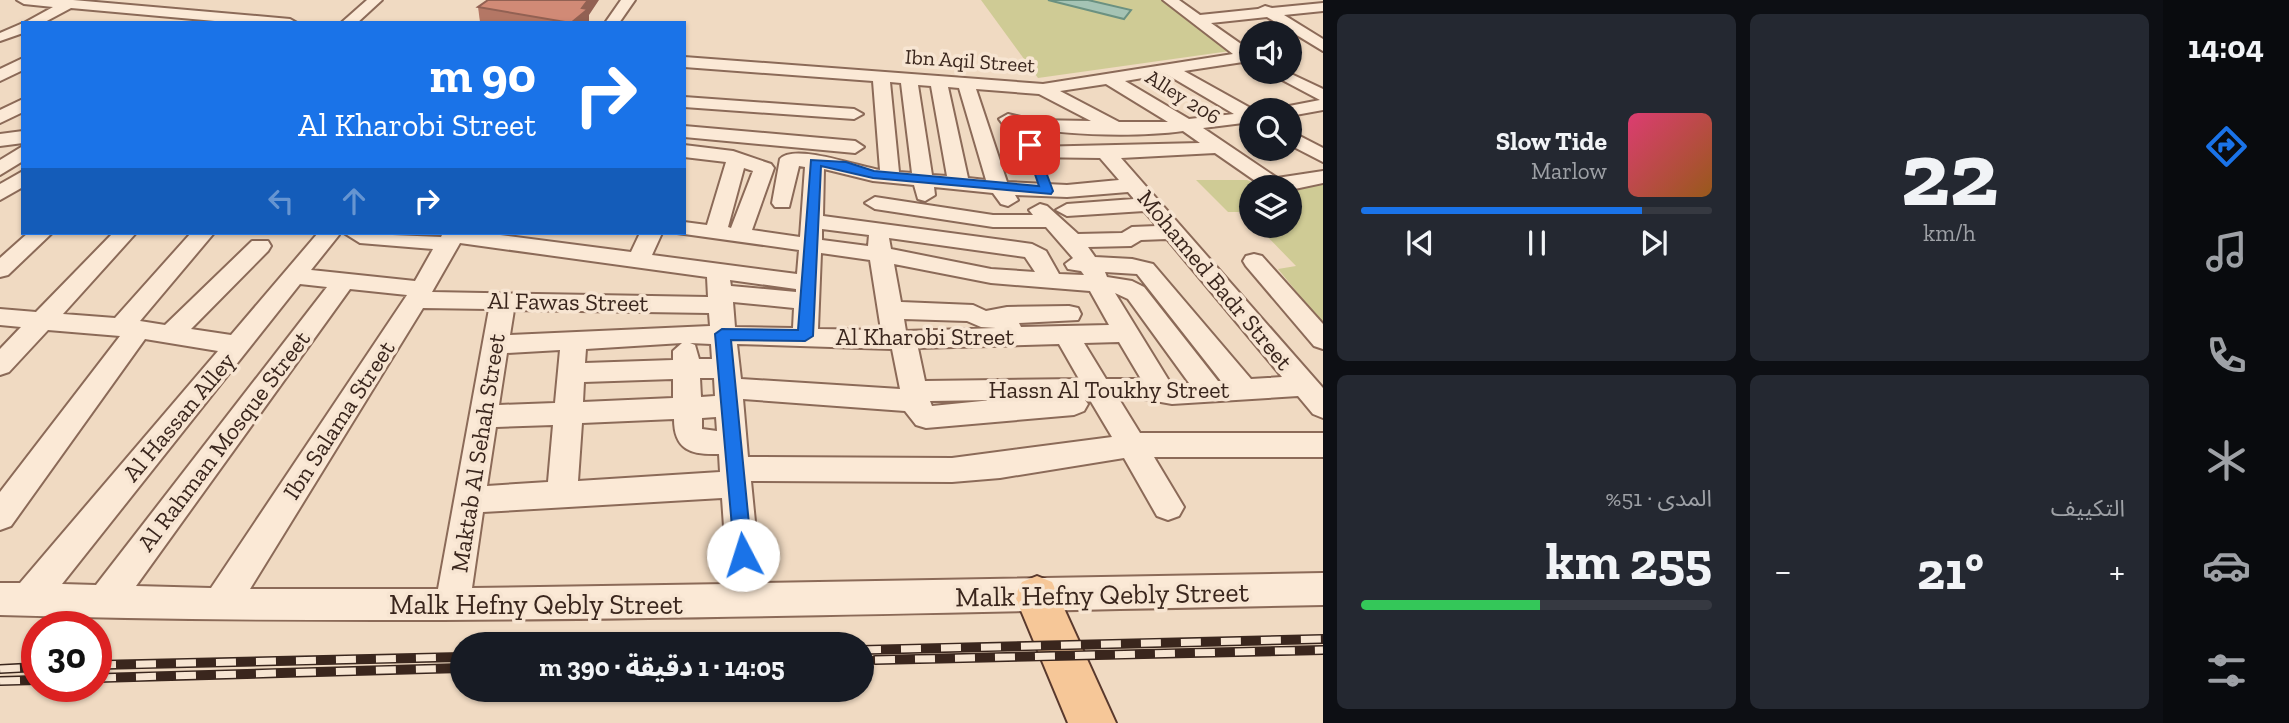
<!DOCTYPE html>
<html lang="ar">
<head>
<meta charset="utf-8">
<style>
  :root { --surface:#171b24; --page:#242831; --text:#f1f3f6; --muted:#9ea1a6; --line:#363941; --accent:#1a73e8 }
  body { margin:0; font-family:"Zilla Slab","Noto Sans Arabic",serif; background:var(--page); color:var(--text); direction:rtl; height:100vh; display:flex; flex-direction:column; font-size:26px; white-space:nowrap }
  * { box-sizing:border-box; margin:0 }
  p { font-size:23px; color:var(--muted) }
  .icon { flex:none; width:38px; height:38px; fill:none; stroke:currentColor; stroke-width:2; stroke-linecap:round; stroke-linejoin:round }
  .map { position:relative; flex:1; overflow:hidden; direction:ltr }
  .side { display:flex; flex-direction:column; gap:14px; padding:14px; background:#0d0f14; width:840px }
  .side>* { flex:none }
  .guide { position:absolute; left:21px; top:21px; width:665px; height:214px; border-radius:0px; box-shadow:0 2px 5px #0004; direction:rtl; background:#1a73e8; color:#fff; overflow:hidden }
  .tools { position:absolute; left:1239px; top:21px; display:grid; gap:14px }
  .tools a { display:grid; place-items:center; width:63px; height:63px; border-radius:50%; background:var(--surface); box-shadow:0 2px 5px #0004; font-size:35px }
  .speed { position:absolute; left:21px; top:611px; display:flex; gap:14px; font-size:35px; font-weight:700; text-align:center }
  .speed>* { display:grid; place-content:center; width:91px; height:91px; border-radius:50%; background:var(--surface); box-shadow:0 2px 5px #0004; line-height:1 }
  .speed .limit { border:10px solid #d22; background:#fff; color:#111 }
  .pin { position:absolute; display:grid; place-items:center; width:60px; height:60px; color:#fff; margin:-30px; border-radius:14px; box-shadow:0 4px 10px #0006 }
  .me { position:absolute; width:77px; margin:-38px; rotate:355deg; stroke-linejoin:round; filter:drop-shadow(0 0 5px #0008) }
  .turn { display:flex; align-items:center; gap:24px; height:147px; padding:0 35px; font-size:32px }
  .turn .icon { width:91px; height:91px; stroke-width:2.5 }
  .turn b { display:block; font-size:49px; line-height:60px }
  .lanes { display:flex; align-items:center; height:66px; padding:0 35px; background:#0003; justify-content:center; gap:35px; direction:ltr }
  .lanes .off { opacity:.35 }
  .big { font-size:52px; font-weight:800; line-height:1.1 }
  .side .widget { flex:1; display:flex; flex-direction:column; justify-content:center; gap:10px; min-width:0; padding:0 24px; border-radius:10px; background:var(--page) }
  .side .dial { align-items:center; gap:0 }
  .dial b { font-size:91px; line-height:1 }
  .song { display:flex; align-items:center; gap:21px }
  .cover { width:84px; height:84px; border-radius:10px; background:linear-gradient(135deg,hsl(340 70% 55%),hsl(30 70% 35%)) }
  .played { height:7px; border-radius:4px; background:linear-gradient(90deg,var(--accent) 80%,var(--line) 80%) }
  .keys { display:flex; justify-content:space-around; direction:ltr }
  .heat { display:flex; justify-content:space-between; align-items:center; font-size:38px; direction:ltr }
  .charge { height:10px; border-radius:5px; background:linear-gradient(90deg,#34c759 51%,var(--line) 0) }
  .side .tiles { flex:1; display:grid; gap:14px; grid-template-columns:repeat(2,1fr) }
  .trip { position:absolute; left:450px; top:632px; width:424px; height:70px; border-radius:35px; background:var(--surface); box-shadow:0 2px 5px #0004; font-weight:800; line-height:70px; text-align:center; direction:rtl }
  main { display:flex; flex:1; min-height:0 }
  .tabs { display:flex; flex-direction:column; width:126px; justify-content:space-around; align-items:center; background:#090b0e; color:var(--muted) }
  .tabs .icon { width:49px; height:49px }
  .tabs .active { color:var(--accent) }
  .tabs b { font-size:32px; color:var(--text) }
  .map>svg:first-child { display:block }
  .green { fill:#cfcb95 }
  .water { fill:#a5c3b4; stroke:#6b9181; stroke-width:2 }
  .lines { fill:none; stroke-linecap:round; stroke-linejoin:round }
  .minor-casing { stroke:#8b6a58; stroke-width:4 }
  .major-casing { stroke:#59392d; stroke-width:4 }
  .minor { fill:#fbe9d6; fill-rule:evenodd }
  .major { fill:#f6c798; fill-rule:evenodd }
  .rail-casing { stroke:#3a261d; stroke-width:10 }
  .rail { stroke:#f7e5d2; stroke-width:7; stroke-dasharray:20; stroke-linecap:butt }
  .wall { fill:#b47765 }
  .shaded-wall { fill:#926153 }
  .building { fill:#d18a76; stroke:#926153; stroke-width:2 }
  .route { fill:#1a73e8; stroke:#114b97; stroke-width:2 }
  .labels { text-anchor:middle; stroke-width:7; stroke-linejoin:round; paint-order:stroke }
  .far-street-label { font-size:21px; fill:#3a261d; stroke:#f7e5d2 }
  .street-label { font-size:24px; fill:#3a261d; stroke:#f7e5d2 }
  .near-street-label { font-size:28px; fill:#3a261d; stroke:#f7e5d2 }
</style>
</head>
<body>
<main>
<nav class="tabs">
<b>14:04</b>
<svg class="icon active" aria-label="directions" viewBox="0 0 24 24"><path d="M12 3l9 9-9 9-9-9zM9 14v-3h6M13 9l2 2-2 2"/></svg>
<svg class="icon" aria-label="music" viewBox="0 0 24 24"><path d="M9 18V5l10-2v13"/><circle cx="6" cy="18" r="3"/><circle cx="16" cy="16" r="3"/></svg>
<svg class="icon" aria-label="phone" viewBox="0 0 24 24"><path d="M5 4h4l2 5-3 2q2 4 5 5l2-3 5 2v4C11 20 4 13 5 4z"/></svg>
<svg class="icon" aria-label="climate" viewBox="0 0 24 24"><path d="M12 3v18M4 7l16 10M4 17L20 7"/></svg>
<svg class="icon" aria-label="car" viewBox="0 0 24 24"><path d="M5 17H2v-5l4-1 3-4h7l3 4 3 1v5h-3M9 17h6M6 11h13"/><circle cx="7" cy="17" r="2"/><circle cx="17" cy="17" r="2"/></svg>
<svg class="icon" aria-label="filters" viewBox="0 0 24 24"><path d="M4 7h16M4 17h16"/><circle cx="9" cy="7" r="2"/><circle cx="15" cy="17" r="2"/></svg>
</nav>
<section class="side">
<div class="tiles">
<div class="widget dial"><b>22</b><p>km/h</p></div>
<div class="widget">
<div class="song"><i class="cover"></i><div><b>Slow Tide</b><p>Marlow</p></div></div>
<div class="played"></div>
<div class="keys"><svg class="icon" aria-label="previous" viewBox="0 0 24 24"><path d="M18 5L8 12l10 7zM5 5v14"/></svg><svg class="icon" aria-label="pause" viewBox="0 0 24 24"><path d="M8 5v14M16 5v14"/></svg><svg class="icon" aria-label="next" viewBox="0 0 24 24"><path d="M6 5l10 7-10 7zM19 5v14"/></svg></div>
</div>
<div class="widget"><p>التكييف</p>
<div class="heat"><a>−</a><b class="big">21°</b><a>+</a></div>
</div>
<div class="widget"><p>المدى · 51%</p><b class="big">255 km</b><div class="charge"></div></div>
</div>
</section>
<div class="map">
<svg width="1323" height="723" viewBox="0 0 1323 723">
  <rect width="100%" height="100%" fill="#f0dac2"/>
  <!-- green -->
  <g class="green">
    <polygon points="981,0 1162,0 1230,51 1038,78"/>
    <polygon points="1196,180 1247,180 1265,187 1251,187 1251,220 1243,212 1228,212"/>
    <polygon points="1323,183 1323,324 1278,269 1296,266 1257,226 1290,226 1290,188"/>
  </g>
  <!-- water -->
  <polygon class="water" points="1048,0 1088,0 1131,10 1124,19"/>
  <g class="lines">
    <defs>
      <g id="minor">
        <polygon points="17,0 73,0 290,19 297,23 237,23 71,8 43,23 24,23 53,7 24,4"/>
        <polygon points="367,0 382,0 357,23 341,23"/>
        <polygon points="621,0 635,0 619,23 605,23"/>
        <path d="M1163 0H1179L1200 15 1258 9 1265 6 1272 8 1323 3V11L1284 15 1323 39V51L1267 17 1211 23 1251 51V65L1243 62 1184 71 1254 110H1251V122L1203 128 1277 178 1323 171V183L1290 190 1264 187 1215 153 1121 158 1323 388V418L1313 414 1298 396 1172 404 1144 399H1119L1140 433H1323V457H1154L1184 507 1179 516 1168 520 1157 516 1124 458 1000 478 952 482 751 481 761 583 1323 573V605C881 613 442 628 0 615V583H20L218 351 145 339 11 526 0 530V492L120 336 48 330 9 372 0 375V349L21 327 0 325V309L36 312 113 233H136L63 314 115 318 191 233H214L140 321 165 325 252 241H268L271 246 268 251 191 329 231 335 318 233 339 235 311 270 415 281 433 249 360 243 344 233 441 237 443 233H485L631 252 640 233H662L652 255 797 274 799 250 677 233H684V222L707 225 726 162 684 157V145L733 151 771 164 774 168 752 230 800 237 805 167 799 166 789 207H775L772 203 780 159C794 143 860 167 880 170L873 81 684 67V57L1043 84 1233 54ZM1166 74 1234 114 1189 119 1125 81ZM890 82 901 83 912 173 899 172ZM1106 84 1168 122H1119L1060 91ZM918 85 931 86 947 176 932 175ZM948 87 959 88 986 180 968 178ZM976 89 1039 94 1091 121 1033 120 1008 114 999 119 1002 123C1051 135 1131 138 1183 131L1200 143 1032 147 1025 149 1022 153 1025 157 1100 158 1119 180 1067 185 1007 182ZM744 168 753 171 731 228 728 227ZM824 169 873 181 914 185 918 199 925 201 935 195 934 187 993 193 1001 204 1008 206 1018 200 1015 195 1067 197 1128 192 1134 199 1067 204 1056 210 1067 216 1144 211 1157 226 1132 227 1122 233 1078 234 1047 206 1040 204 1029 210 1033 215H993L875 197 865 203 875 209 993 227H1046L1073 258 1065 264 1068 269 1081 271 1084 275 1059 274 1046 251 1032 244 823 216ZM822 229 869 235 868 246 822 240ZM889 238 1025 257 1035 272 991 269 891 249ZM1167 239 1282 377 1251 379 1153 264 1132 259 1095 257 1088 247 1131 246 1141 240ZM460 243 707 277 708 297 432 292ZM821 253 870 260 881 330 818 329ZM894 264 991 283 1090 291 1109 325 1021 327 1019 323 1078 320 1081 314 1078 308 1069 306 1007 307 986 311 973 305 901 302ZM1105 272 1137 274 1221 381H1218L1144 287 1132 281 1107 277ZM730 280 796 289V292L731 286ZM300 284 327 287 96 585 62 584ZM350 289 407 295 211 588 136 586ZM1115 293 1128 299 1189 383 1171 384ZM733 302 794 308 793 328 735 327ZM423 308 489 309 438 589H250ZM514 310 709 313 710 326 510 335ZM904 319 967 321 981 327 996 328 906 331ZM1119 342 1141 379H1106L1084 343ZM682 343 673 351V360L585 363 586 349ZM690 343 711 344 712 359H699L695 345ZM737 344 892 349 900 389 741 379ZM1059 344 1079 379 925 381 918 348ZM560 350 555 403 499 405 507 353ZM700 378H714L715 396 701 397ZM673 379V398L583 402 584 382ZM743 399 905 411 916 425 926 428 1074 415 1084 411 1088 404 1085 400H1090L1112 437 952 458 748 457ZM992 400 932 406 930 401ZM716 417 717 431 702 429V418ZM674 419C674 450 691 455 719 454L720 472 578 481 582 423ZM553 425 548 482 487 486 496 427ZM722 498 728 584 472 588 483 512Z"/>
        <polygon points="23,23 23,33 0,41 0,33"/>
        <polygon points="23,58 23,70 0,81 0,69"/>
        <polygon points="1267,72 1287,72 1323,89 1323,110 1290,116 1290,110 1282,110 1284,107 1320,100"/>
        <polygon points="684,97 854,109 863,114 854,119 684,107"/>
        <polygon points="23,99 23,112 0,123 0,110"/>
        <polygon points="684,126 855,141 864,147 855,153 684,137"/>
        <polygon points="23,131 23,143 0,146 0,134"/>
        <polygon points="1290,131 1323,148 1323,162 1290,145"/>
        <polygon points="23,146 23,161 0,175 0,160"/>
        <polygon points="23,171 23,187 0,200 0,184"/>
        <polygon points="28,233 52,233 8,275 0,277 0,258"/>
        <polygon points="1254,254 1262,256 1323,324 1323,349 1314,346 1246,266 1243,261 1246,256"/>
      </g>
      <polygon id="major" points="1037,576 1052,582 1116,723 1068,723 1015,596 1022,582"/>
    </defs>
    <!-- minor casing -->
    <use href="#minor" class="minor-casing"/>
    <!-- major casing -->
    <use href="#major" class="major-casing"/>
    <!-- minor -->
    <use href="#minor" class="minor"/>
    <!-- major -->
    <use href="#major" class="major"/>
    <defs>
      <g id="rail">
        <polyline points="861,650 1323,639"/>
        <polyline points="875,660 1323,650"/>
        <polyline points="96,665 462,657"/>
        <polyline points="0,669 37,667"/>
        <polyline points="96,678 462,668"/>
        <polyline points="0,681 37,680"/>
      </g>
    </defs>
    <!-- rail casing -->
    <use href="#rail" class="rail-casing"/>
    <!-- rail -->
    <use href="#rail" class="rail"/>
  </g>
  <!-- wall -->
  <polygon class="wall" points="478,7 589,15 589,23 485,23 480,22"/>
  <!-- shaded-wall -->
  <polygon class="shaded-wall" points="588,0 599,0 589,15 589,23 572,23"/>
  <!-- building -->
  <polygon class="building" points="488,0 588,0 582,8 588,9 571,23 478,7"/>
  <!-- route -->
  <polygon class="route" points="1030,141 1036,145 1053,191 1051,194 873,178 821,166 813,336 805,341 731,340 752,555 750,561 743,564 735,561 715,334 722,329 798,330 811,160 846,162 874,171 1039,186 1025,145"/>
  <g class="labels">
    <!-- far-street labels -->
    <g class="far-street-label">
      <text transform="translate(970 61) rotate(4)" y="7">Ibn Aqil Street</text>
      <text transform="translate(1183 97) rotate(32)" y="7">Alley 206</text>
    </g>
    <!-- street labels -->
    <g class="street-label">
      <text transform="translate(1215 280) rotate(50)" y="8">Mohamed Badr Street</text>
      <text transform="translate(568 302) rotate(1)" y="8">Al Fawas Street</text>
      <text x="925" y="345">Al Kharobi Street</text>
      <text x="1109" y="398">Hassn Al Toukhy Street</text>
      <text transform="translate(179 417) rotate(-50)" y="8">Al Hassan Alley</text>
      <text transform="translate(339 420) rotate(-57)" y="8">Ibn Salama Street</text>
      <text transform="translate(224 441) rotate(-53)" y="8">Al Rahman Mosque Street</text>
      <text transform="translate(478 453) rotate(-81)" y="8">Maktab Al Sehah Street</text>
    </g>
    <!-- near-street labels -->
    <g class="near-street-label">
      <text transform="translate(1102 594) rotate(-1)" y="10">Malk Hefny Qebly Street</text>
      <text x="536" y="614">Malk Hefny Qebly Street</text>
    </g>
  </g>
</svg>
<div class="tools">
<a><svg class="icon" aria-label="sound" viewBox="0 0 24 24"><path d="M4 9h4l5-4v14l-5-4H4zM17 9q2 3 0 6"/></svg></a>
<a><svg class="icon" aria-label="search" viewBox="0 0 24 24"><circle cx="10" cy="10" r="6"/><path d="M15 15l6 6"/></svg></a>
<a><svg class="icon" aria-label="layers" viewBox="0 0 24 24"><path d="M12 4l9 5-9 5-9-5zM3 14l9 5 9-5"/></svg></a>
</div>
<div class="speed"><div class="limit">30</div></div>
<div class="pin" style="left:1030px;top:145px;background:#d93025"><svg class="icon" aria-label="arrive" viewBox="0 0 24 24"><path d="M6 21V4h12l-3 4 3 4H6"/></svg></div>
<svg class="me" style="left:743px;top:555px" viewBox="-20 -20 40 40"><circle r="19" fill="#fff"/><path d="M0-13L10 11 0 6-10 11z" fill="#1a73e8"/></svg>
<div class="trip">14:05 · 1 دقيقة · 390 m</div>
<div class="guide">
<div class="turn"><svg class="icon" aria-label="right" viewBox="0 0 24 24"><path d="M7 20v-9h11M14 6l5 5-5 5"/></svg><div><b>90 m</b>Al Kharobi Street</div></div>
<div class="lanes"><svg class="icon off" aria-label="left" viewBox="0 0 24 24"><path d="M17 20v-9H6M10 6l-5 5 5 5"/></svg><svg class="icon off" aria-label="ahead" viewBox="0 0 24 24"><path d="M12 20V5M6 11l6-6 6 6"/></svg><svg class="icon" aria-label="right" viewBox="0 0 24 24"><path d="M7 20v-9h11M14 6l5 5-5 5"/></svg></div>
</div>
</div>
</main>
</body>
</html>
